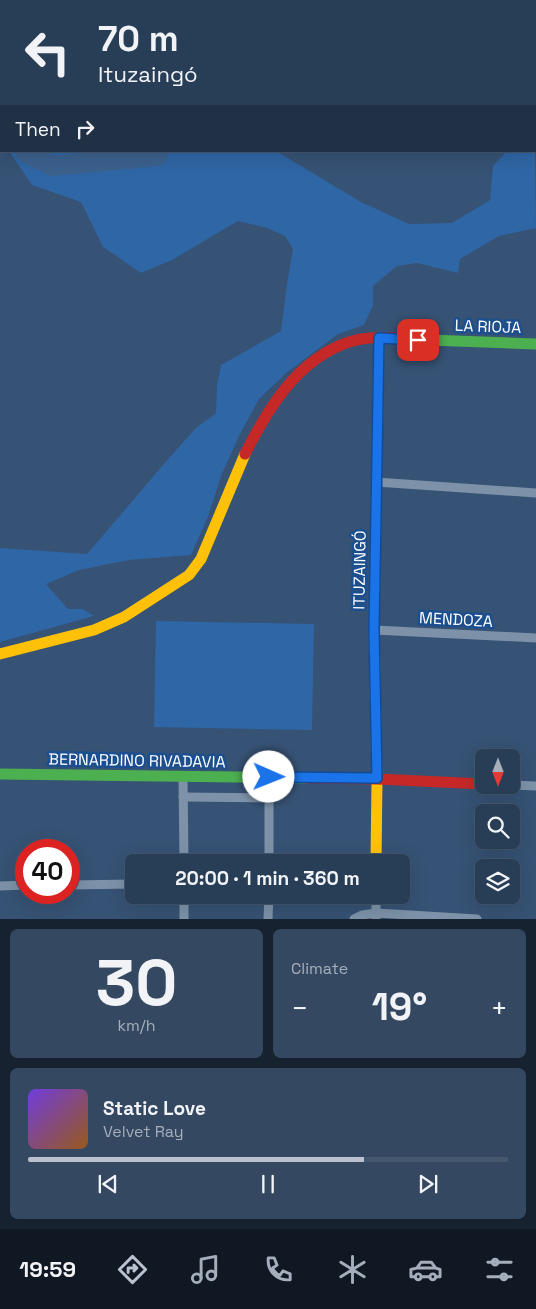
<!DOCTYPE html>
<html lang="en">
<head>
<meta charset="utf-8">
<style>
  :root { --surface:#283e57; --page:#344961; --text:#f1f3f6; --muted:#a5aeba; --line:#44576d; --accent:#b9c2ce }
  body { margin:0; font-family:"Space Grotesk",sans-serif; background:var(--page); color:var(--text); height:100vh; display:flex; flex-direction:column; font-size:19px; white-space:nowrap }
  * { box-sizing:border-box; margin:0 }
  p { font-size:16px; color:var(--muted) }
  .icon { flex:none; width:28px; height:28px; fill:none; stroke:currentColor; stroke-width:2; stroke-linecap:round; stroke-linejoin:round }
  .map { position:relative; height:919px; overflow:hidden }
  .panel { display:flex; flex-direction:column; gap:10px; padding:10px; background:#162230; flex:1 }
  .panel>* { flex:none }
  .guide { position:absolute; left:0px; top:0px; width:536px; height:152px; box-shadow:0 5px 20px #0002,0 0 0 1px var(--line); background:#283e57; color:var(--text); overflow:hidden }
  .needle { width:32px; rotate:180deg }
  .buttons { position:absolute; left:475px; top:749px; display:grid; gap:10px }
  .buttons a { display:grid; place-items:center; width:45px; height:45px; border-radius:8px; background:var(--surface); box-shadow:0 5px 20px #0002,0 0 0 1px var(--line); font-size:25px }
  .speed { position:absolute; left:15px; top:839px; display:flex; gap:10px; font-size:25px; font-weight:700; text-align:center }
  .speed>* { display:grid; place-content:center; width:65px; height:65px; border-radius:50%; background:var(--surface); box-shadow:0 5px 20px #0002,0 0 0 1px var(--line); line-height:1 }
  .speed .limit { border:8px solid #d22; background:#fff; color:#111 }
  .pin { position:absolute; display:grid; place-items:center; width:42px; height:42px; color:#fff; margin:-21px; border-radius:10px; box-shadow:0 2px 8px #0006 }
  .me { position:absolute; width:55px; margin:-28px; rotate:91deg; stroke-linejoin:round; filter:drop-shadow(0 0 4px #0008) }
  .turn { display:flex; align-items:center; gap:18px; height:105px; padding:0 15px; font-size:22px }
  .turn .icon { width:65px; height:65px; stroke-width:2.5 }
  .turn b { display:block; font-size:35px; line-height:42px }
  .then { display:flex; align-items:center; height:48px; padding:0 15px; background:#0003; gap:10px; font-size:19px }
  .big { font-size:38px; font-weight:600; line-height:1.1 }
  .panel .tile { flex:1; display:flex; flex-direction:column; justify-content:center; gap:8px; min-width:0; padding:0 18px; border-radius:8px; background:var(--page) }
  .panel .dial { align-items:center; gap:0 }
  .dial b { font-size:65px; line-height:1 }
  .song { display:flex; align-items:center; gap:15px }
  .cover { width:60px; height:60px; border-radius:8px; background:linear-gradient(135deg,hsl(260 70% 55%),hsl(30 70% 35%)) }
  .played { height:5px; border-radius:2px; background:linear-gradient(90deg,var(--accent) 70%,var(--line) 70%) }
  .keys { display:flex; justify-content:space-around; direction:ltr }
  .heat { display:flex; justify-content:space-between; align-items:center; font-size:28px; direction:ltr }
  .panel .tiles { flex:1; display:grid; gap:10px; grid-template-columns:1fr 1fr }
  .tile:last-child { grid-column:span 2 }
  .trip { position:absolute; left:125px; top:854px; width:285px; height:50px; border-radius:8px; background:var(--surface); box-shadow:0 5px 20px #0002,0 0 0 1px var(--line); font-weight:600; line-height:50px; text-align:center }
  .menu { display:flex; height:80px; justify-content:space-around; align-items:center; background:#101923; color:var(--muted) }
  .menu .icon { width:35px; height:35px }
  .menu .current { color:var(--accent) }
  .menu b { font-size:22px; color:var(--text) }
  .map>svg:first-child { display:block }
  .green { fill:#2f66a5 }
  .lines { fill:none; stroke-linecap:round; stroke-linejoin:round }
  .river { stroke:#3b618d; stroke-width:20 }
  .street { stroke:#7d92a8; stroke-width:9 }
  .fast { stroke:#4caf50; stroke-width:11 }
  .slow { stroke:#ffc107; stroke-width:11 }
  .jam { stroke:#c62828; stroke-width:11 }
  .route-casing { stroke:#114b97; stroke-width:12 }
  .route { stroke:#1a73e8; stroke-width:9 }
  .labels { text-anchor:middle; stroke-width:5; stroke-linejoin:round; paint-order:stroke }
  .street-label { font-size:16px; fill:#fff; stroke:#1b4f8f }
</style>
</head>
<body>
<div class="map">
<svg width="536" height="919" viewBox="0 0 536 919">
  <rect width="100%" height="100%" fill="#365274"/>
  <!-- green -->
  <g class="green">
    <polygon points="0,0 175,0 178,1 1,1 1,143"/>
    <polygon points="233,0 536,0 536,3 535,1 232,1"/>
    <polygon points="535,139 536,228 499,236 460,259 458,273 417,263 397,266 373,286 373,305 364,325 338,334 286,373 259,399 239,436 221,476 208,517 191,555 129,560 79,570 46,584 68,609 83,609 94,616 0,642 0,548 87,554 169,458 196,428 216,413 217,385 221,365 281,331 287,284 293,249 285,236 267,228 238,221 172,260 141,273 103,247 81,202 32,185 9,151 276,151 361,202 409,224 452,223 490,200 493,166 507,151 535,151"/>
    <polygon points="156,621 314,624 312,730 154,727"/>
  </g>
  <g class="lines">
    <!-- river -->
    <g class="river">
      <polyline points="428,1 435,0"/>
      <polyline points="0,89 1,91"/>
      <polyline points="26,151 26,153 53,166 157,156 159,151"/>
    </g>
    <!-- street -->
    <g class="street">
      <polyline points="376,482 536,493"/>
      <polyline points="374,630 536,638"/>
      <polyline points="183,776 184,862"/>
      <polyline points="511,785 536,786"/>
      <polyline points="183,797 269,798"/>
      <polyline points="269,862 269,777"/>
      <polyline points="69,885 134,884"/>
      <polyline points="0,886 26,885"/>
      <polyline points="184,895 184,919"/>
      <polyline points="268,919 269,895"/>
      <polyline points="354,919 362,915 376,913 477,919"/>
      <polyline points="376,919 376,895"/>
    </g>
    <!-- fast -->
    <g class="fast">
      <polyline points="429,340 536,344"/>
      <polyline points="374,629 379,338"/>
      <polyline points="0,774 305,778"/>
    </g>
    <!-- slow -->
    <g class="slow">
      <polyline points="374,629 377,779 376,862"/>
      <polyline points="0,654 94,630 124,617 189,575 201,559 245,454"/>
    </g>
    <!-- jam -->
    <g class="jam">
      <path d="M245 454C268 408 298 359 349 342 374 334 404 339 429 340"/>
      <polyline points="305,778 377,779 484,784"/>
    </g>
  </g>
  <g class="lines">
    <defs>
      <polyline id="route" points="269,777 377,778 374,630 379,338 418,340"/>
    </defs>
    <!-- route casing -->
    <use href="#route" class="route-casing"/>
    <!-- route -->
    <use href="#route" class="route"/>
  </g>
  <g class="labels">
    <!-- street labels -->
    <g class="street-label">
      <text transform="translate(488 326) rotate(2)" y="6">LA RIOJA</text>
      <text transform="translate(359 570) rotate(-89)" y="6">ITUZAINGÓ</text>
      <text transform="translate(456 619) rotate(3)" y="6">MENDOZA</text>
      <text transform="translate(137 760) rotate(1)" y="6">BERNARDINO RIVADAVIA</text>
    </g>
  </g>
</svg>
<div class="buttons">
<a><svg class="needle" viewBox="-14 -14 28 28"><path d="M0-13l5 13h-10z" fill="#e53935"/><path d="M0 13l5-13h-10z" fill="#a5aeba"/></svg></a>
<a><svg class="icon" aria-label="search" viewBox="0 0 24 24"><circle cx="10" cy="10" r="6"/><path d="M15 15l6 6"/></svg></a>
<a><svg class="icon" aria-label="layers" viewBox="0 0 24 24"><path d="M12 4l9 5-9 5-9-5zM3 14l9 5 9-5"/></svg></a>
</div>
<div class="speed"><div class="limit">40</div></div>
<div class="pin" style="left:418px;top:340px;background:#d93025"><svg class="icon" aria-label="arrive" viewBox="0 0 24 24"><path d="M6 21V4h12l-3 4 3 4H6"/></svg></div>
<svg class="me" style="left:269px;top:777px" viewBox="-20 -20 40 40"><circle r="19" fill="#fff"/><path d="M0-13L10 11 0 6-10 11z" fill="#1a73e8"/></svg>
<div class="trip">20:00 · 1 min · 360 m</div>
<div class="guide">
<div class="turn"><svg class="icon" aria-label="left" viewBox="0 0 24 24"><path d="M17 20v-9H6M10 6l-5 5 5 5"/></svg><div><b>70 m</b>Ituzaingó</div></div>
<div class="then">Then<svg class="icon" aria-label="right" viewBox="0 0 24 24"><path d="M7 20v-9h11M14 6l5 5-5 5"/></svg></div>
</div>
</div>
<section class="panel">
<div class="tiles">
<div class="tile dial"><b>30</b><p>km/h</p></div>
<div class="tile"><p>Climate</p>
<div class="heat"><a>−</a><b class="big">19°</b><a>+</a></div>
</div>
<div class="tile">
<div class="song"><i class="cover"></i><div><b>Static Love</b><p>Velvet Ray</p></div></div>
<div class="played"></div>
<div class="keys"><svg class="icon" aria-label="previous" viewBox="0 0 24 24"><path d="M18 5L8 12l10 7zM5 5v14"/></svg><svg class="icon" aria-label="pause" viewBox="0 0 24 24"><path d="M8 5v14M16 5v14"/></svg><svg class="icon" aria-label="next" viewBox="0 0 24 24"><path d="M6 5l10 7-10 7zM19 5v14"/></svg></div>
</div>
</div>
</section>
<nav class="menu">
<b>19:59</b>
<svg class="icon current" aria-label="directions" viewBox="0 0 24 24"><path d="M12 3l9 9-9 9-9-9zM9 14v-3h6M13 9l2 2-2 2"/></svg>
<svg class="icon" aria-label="music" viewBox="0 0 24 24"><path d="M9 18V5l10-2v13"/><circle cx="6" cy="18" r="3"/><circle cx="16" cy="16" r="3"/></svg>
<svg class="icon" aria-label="phone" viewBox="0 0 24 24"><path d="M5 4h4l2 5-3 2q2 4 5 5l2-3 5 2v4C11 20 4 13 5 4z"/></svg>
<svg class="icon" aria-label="climate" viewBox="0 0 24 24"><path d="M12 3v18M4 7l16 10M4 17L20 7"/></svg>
<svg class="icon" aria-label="car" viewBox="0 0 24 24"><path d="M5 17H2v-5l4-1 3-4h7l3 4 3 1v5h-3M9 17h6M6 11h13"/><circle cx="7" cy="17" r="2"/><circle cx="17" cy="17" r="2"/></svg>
<svg class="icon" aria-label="filters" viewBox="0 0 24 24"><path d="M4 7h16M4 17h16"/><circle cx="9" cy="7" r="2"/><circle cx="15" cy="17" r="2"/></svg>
</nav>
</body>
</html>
